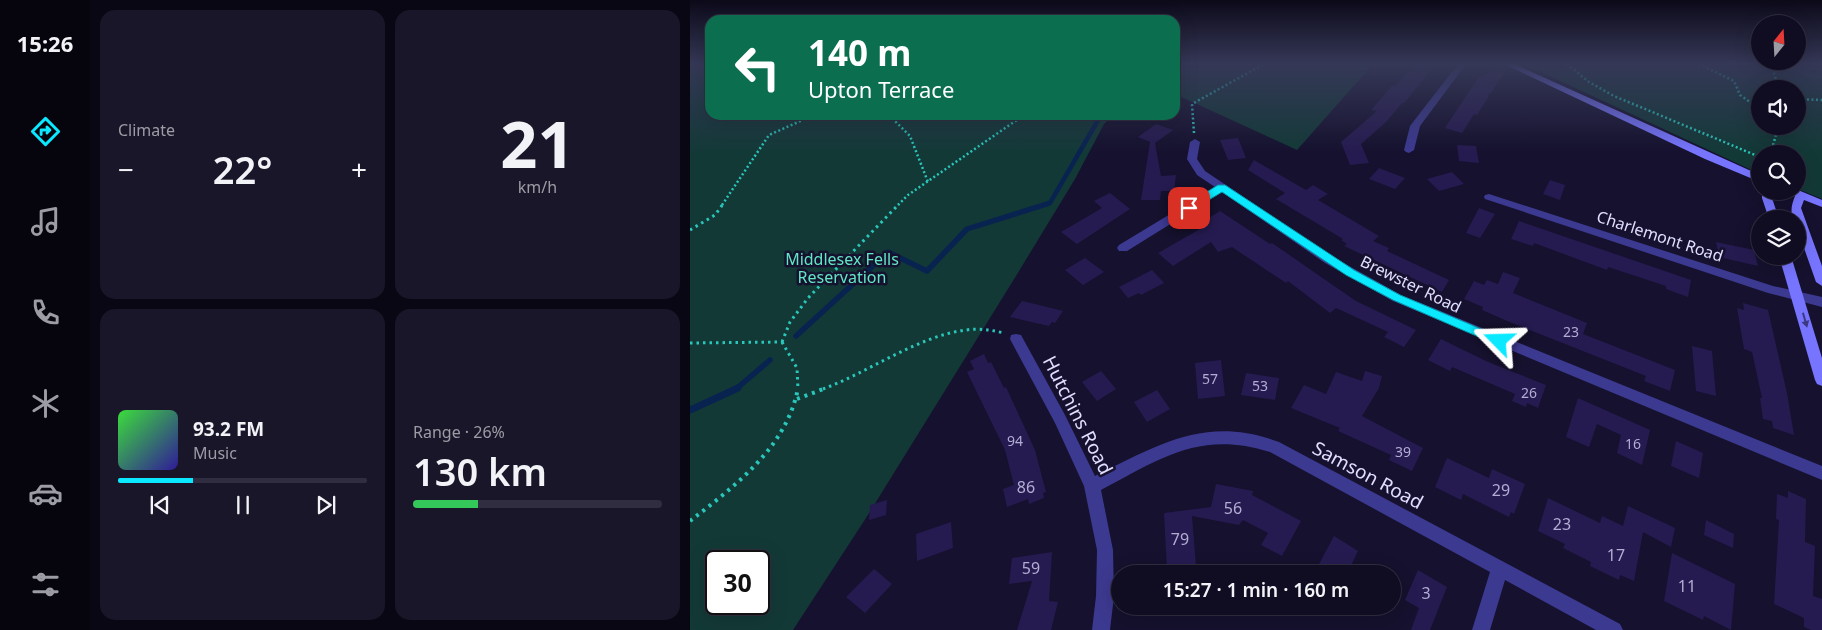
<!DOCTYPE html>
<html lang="en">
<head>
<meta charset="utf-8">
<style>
  :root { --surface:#100d22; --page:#19162a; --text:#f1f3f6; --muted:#9c9ca5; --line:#302d40; --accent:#0ae9ff }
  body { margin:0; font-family:"Noto Sans",sans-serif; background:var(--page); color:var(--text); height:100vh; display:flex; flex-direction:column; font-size:19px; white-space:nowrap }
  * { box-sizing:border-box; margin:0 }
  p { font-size:16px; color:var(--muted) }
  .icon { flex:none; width:28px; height:28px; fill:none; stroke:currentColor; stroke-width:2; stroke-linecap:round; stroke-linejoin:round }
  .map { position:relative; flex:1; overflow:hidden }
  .panel { display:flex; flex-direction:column; gap:10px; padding:10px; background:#090713; width:600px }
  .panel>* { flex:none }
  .hud { position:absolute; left:15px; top:15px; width:475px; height:105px; border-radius:15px; box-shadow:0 5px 20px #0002,0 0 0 1px var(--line); background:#0b6e4f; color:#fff; overflow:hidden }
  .needle { width:32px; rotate:18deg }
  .buttons { position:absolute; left:1061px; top:15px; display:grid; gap:10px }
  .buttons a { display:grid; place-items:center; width:55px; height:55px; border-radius:50%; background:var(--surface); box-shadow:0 5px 20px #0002,0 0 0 1px var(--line); font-size:25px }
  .speed { position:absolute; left:15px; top:550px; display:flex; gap:10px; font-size:25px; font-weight:700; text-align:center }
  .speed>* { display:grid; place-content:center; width:65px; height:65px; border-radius:50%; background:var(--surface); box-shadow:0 5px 20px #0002,0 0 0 1px var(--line); line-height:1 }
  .speed .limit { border:2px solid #111; border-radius:8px; background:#fff; color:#111 }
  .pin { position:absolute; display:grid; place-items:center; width:42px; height:42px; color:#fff; margin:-21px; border-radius:10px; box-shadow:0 2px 8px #0006 }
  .me { position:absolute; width:55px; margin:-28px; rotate:292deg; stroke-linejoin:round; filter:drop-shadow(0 0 4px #0008) }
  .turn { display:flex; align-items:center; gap:18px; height:105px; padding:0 20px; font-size:22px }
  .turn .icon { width:65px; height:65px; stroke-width:2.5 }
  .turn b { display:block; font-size:35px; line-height:42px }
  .big { font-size:38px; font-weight:600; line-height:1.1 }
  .panel .tile { flex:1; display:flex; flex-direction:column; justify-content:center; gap:8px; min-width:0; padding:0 18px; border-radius:15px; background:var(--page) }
  .panel .dial { align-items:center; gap:0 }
  .dial b { font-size:65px; line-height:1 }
  .song { display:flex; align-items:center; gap:15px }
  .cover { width:60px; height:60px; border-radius:8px; background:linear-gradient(135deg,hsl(120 70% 55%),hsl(250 70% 35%)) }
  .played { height:5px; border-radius:2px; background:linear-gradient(90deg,var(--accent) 30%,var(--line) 30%) }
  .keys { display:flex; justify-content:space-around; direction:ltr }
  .heat { display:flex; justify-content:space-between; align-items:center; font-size:28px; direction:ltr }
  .charge { height:8px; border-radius:4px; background:linear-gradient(90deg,#34c759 26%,var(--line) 0) }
  .panel .tiles { flex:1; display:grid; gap:10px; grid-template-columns:repeat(2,1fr) }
  .trip { position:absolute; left:421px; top:565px; width:290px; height:50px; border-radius:25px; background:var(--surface); box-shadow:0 5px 20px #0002,0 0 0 1px var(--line); font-weight:600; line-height:50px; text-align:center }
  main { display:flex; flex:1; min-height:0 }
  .menu { display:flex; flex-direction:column; width:90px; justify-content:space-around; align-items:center; background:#06050e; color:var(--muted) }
  .menu .icon { width:35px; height:35px }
  .menu .current { color:var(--accent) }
  .menu b { font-size:22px; color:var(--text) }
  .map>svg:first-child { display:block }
  .green { fill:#133937; fill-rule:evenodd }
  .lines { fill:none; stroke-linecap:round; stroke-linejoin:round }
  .stream-far2 { stroke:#082350; stroke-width:4.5 }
  .stream-far1 { stroke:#082350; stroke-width:5.5 }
  .stream { stroke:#082350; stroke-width:7 }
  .building { fill:#261b50 }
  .path-far2 { stroke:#2ac7bb; stroke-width:2.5; stroke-dasharray:2 2.5; stroke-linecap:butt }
  .path-far1 { stroke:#2ac7bb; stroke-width:3; stroke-dasharray:2.5 4; stroke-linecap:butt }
  .path { stroke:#2ac7bb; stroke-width:4; stroke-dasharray:3 5; stroke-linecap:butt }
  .street { fill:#3c3990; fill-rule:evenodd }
  .secondary { fill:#7775ff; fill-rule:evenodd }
  .oneway { fill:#3c3982 }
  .route { fill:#0ae9ff; stroke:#0697a6 }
  .labels { text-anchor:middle; stroke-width:5; stroke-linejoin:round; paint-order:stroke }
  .number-label { font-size:14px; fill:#b2add3 }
  .street-label { font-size:16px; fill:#e1deff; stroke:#15112e }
  .park-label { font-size:16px; fill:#62e7c4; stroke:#15112e }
  .near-number-label { font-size:16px; fill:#b2add3 }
  .near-street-label { font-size:19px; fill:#e1deff; stroke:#15112e }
</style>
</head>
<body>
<main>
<nav class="menu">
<b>15:26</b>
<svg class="icon current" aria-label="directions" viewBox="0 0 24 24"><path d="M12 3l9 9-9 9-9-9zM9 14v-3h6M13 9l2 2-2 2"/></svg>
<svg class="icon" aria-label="music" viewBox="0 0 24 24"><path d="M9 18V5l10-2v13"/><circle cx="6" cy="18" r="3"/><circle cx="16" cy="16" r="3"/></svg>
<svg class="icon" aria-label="phone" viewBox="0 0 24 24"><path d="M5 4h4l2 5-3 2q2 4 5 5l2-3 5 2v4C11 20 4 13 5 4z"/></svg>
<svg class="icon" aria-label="climate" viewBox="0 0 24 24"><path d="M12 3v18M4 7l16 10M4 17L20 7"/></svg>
<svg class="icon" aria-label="car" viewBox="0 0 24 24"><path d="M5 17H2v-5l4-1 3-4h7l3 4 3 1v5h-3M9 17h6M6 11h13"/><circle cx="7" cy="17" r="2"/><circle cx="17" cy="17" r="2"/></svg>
<svg class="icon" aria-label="filters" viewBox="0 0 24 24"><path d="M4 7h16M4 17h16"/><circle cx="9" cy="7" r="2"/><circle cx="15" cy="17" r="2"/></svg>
</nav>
<section class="panel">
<div class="tiles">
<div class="tile"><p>Climate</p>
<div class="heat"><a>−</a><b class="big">22°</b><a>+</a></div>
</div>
<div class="tile dial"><b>21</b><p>km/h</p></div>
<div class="tile">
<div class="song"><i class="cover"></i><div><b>93.2 FM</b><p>Music</p></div></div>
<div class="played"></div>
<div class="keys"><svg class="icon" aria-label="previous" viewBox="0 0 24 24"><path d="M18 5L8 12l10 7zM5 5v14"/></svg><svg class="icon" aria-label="pause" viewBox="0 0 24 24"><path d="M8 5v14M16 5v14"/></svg><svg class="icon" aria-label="next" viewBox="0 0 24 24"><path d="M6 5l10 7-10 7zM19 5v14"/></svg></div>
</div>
<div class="tile"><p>Range · 26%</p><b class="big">130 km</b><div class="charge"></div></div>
</div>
</section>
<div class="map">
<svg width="1132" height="630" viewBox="0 0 1132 630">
  <rect width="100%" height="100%" fill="#15112e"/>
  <!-- green -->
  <g class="green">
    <path d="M0 64H20V115H424L414 124 385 179 326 276 176 518 103 630H0ZM26 561H69V604H26Z"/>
    <polygon points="485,64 683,64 607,150 485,94"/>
    <path d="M834 64H1132V199L1108 189V154H1070V174ZM1070 89H1108V126H1070Z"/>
  </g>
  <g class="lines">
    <!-- stream-far2 -->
    <polyline class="stream-far2" points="353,205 360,203 411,115"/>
    <!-- stream-far1 -->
    <g class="stream-far1">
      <polyline points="106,336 198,252 237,271 277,229 357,204"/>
      <polyline points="46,389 80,360"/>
    </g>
    <!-- stream -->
    <polyline class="stream" points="0,410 48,388"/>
  </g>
  <!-- building -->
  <g class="building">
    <polygon points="728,64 746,64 714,103 712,103 696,122 671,144 679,163 660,165 651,142 687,111 681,110 702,86 705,86 718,71 721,72"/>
    <polygon points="813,65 817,68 801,93 797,95 799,96 787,115 784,114 772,133 755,128 788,78"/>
    <polygon points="466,124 483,130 465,143 471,176 486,175 484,191 471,191 470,200 451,200 460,142 448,137"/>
    <polygon points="548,138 556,158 538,160 530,140"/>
    <polygon points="767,145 786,146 789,163 769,161"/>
    <polygon points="564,160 616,190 623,185 638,194 628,200 689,236 683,241 699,248 697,251 759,280 752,292 654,246 657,244 651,240 653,239 586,199 595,193 558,170"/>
    <polygon points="689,168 715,178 705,189 679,179"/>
    <polygon points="762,172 774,184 749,191 737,179"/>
    <polygon points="860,180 875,185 870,200 853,194"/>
    <polygon points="420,193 440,209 387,244 371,232 412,208 404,201"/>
    <polygon points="789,208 805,214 790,238 776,233"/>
    <polygon points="530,211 580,244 582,243 666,301 726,330 714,347 694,337 698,332 646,308 640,313 598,281 596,283 542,247 528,252 521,242 483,266 468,253 510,229 506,226"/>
    <polygon points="829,221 1001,280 998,297 976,289 976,286 918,267 917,270 844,243 843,246 821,239"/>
    <polygon points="1026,242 1064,250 1068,266 1029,257"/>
    <polygon points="395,258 414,272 393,285 375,270"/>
    <polygon points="462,270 474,283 451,295 449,293 438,298 429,287"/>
    <polygon points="813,272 830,278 823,293 897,323 893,334 985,370 980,391 954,381 956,376 822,323 792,310 793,307 774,299 784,281 794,285 797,280 808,284"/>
    <polygon points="332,301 345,304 373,311 365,323 362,322 359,326 320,317"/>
    <polygon points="1053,303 1078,310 1097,393 1104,435 1083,428 1082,421 1073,419 1070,398 1072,398 1062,352 1054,349 1047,308 1054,310"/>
    <polygon points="751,339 798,362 856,385 848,408 837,403 836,407 822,401 825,394 762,367 760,371 738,360"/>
    <polygon points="1002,346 1022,351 1026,396 1006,391"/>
    <polygon points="294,354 298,363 301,362 314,388 316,387 345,450 356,492 353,493 354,498 339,504 338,499 317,507 313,489 324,485 315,450 277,372 284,369 280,361"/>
    <polygon points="531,360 535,396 508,399 505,363"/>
    <polygon points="411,371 426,389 407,401 392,382"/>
    <polygon points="675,371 692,376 689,388 672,416 733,448 722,471 699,460 701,455 648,431 650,428 601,408 614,385 636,394 646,372 672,381"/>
    <polygon points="556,373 589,378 585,400 551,395"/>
    <polygon points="467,390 480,409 457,422 444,402"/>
    <polygon points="888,398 960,430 952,465 927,453 931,435 907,424 899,447 876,437"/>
    <polygon points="986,441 1013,453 1009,478 981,466"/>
    <polygon points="757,458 799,478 802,469 835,484 824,514 821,512 819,517 773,494 771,500 745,487"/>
    <polygon points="526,484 563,491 562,495 611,521 592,556 571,545 578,533 553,520 549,525 502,516 506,566 477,570 474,513 521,507"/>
    <polygon points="1098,491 1116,499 1115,542 1125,546 1123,596 1132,599 1132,630 1121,630 1114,627 1114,618 1084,604 1089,520 1086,519 1087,494 1098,498"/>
    <polygon points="858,498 910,523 912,516 933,526 938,506 985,528 981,547 953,532 944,581 930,575 929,580 900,566 901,562 873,548 875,544 848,531"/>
    <polygon points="197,500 196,515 179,520 180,505"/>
    <polygon points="1016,520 1044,534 1043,548 1014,535"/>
    <polygon points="261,522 263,548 227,561 226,534"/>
    <polygon points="644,536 668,551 657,574 642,574 628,566"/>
    <polygon points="362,552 359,601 368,602 361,630 327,630 342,581 319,584 322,558"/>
    <polygon points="982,553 1045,584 1041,630 1014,616 1013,620 974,601"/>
    <polygon points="184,569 202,584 175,613 156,597"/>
    <polygon points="728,570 757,587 740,630 721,630 729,608 715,600"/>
  </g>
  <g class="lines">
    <!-- path-far2 -->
    <g class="path-far2">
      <polyline points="877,64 899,82 924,96 1070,157"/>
      <polyline points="1009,64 1044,81 1050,95 1070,109"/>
      <polyline points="1081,64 1089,89"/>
      <polyline points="1108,99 1132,100"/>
      <polyline points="199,115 220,136 238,182"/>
      <polyline points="504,133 502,104 574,64"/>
      <polyline points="1081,154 1088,126"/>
      <polyline points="32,205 79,135 124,115"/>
      <polyline points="208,205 218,195 334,115"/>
    </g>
    <!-- path-far1 -->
    <g class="path-far1">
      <polyline points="0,230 25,215 33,204"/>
      <polyline points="92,342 100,322 118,298 209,204"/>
      <polyline points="92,342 107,368 108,389"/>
      <polyline points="0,343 92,342"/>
      <path d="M133 389C179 372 228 336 276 330 289 328 301 330 314 333"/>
    </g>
    <!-- path -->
    <g class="path">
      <polyline points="107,399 136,388"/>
      <path d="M0 521C45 486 97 447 108 388"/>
    </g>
    <!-- street -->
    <g class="street">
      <polygon points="768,64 776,64 730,126 724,150 719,153 716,152 714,150 720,126"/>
      <polygon points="505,139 510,142 507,159 515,171 643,257 711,295 1132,466 1132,480 703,301 635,263 532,192 437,251 429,251 427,248 429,245 525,187 507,175 497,159 500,142"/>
      <polygon points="799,194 1083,286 1132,297 1132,307 1078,293 795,199 794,197 795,195"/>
      <path d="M326 334 331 335 375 415 405 476C470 444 516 415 589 442L930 624 933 630H906L815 580 800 630H782L800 572 580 452C510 430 471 458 411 490L423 550 424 596 420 630H402L406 596 407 550 394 486 365 423 320 339 321 335Z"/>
    </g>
    <!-- secondary -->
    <g class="secondary">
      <polygon points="814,64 824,64 1070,175 1070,182 1015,159"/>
      <path d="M1108 190 1132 200V207L1114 200 1111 208 1132 266V286L1126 282 1108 231V219H1103C1100 210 1102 204 1105 196L1097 191H1108Z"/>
      <polygon points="1072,191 1082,191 1082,198 1089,219 1079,219 1072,198"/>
      <polygon points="1089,256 1101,256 1132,358 1132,386 1127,384 1125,380"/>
    </g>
  </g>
  <!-- one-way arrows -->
  <defs><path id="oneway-solid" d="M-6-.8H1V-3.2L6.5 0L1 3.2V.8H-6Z" transform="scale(1.25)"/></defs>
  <use class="oneway" href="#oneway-solid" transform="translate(1115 320) rotate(74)"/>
  <!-- sky -->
  <linearGradient id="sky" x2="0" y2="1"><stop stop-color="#0c0919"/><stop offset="0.42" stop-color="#353857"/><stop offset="1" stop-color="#353857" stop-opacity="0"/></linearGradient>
  <rect width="1132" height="152" fill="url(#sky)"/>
  <!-- route -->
  <polygon class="route" points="528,185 535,185 664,270 710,295 813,338 815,341 813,344 805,344 703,300 656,275 532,192 502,210 496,210 496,205"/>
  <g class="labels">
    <!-- number labels -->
    <g class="number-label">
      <text x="881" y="337">23</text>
      <text x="520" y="384">57</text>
      <text x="570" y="391">53</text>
      <text x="839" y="398">26</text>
      <text x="325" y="446">94</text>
      <text x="943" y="449">16</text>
      <text x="713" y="457">39</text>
    </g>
    <!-- street labels -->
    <g class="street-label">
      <text transform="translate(970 236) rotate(18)" y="6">Charlemont Road</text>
      <text transform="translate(721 284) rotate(26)" y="6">Brewster Road</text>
    </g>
    <!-- park labels -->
    <g class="park-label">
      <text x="152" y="265">Middlesex Fells<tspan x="152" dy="18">Reservation</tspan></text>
    </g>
    <!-- near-number labels -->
    <g class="near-number-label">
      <text x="336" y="493">86</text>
      <text x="811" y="496">29</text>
      <text x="543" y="514">56</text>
      <text x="872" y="530">23</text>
      <text x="490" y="545">79</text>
      <text x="926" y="561">17</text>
      <text x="341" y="574">59</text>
      <text x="997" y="592">11</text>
      <text x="736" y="599">3</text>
    </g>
    <!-- near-street labels -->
    <g class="near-street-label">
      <text transform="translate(388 415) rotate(63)" y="7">Hutchins Road</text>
      <text transform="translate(678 475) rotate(28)" y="7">Samson Road</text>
    </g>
  </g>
</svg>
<div class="buttons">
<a><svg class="needle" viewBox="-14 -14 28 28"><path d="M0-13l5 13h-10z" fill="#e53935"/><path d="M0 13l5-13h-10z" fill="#9c9ca5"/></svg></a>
<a><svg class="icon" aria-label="sound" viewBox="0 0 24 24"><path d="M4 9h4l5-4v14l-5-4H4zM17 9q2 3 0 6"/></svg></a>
<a><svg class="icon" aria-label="search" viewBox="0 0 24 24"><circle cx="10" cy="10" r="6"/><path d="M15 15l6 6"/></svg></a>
<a><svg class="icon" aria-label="layers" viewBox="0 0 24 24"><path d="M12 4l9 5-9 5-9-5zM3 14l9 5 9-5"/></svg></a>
</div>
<div class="speed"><div class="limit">30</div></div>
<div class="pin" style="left:499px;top:208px;background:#d93025"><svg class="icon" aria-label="arrive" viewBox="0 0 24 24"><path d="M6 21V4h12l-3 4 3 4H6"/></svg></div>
<svg class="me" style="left:809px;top:341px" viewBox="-20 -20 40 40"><path d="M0-17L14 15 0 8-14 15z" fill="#0ae9ff" stroke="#fff" stroke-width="4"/></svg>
<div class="trip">15:27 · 1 min · 160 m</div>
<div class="hud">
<div class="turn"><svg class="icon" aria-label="left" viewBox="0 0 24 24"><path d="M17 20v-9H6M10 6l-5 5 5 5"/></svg><div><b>140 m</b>Upton Terrace</div></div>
</div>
</div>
</main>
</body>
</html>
